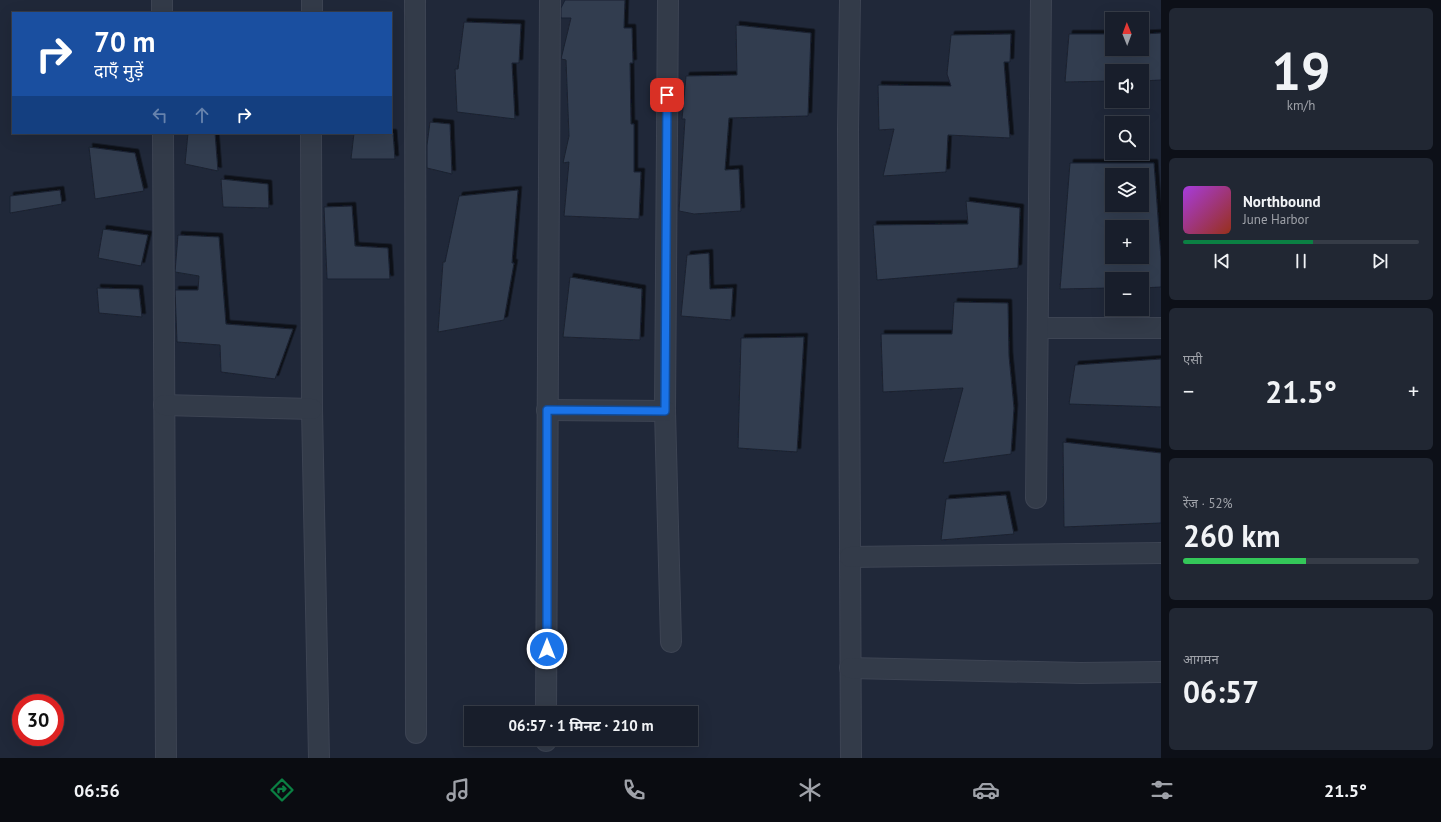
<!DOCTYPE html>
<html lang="hi">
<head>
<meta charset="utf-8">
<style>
  :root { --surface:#181e2b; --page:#212733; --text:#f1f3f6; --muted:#9fa2a9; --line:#363c47; --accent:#0b8043 }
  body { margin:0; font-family:"PT Sans","Noto Sans Devanagari",sans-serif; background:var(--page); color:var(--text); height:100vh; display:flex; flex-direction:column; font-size:15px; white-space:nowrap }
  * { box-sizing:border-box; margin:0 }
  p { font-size:13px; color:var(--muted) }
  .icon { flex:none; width:22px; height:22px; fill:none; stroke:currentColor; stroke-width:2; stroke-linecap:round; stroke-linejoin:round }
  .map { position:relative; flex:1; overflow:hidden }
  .panel { display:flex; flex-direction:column; gap:8px; padding:8px; background:#0d1018; width:280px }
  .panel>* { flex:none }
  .top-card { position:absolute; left:12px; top:12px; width:380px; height:122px; border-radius:0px; box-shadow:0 4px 16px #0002,0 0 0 1px var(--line); background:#1a4fa0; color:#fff; overflow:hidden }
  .needle { width:26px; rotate:359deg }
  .tools { position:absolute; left:1105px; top:12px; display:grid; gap:8px }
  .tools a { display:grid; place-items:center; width:44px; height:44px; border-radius:0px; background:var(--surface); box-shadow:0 4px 16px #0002,0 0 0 1px var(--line); font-size:20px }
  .speed { position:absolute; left:12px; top:694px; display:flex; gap:8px; font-size:20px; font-weight:700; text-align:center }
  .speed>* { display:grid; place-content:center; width:52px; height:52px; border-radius:50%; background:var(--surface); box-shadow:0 4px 16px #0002,0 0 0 1px var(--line); line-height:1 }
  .speed .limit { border:6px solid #d22; background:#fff; color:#111 }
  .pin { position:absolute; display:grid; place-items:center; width:34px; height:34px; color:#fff; margin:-17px; border-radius:8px; box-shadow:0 2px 6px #0006 }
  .me { position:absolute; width:44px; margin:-22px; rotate:0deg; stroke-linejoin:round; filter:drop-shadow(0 0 3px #0008) }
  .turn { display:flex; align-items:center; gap:14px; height:84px; padding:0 16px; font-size:18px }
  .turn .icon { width:52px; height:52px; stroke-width:2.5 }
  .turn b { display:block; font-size:28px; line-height:34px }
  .lanes { display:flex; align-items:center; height:38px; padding:0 16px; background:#0003; justify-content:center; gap:20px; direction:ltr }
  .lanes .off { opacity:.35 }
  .big { font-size:30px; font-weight:700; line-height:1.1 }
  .panel .tile { flex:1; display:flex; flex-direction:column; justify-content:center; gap:6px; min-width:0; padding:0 14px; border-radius:6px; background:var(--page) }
  .panel .dial { align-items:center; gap:0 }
  .dial b { font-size:52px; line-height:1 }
  .song { display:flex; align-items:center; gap:12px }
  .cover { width:48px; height:48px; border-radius:6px; background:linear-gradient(135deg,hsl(280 70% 55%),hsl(10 70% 35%)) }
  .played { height:4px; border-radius:2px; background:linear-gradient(90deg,var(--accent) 55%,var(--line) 55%) }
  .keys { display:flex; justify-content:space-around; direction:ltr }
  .heat { display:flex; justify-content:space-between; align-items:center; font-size:22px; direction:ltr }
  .charge { height:6px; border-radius:3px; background:linear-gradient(90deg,#34c759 52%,var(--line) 0) }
  .trip { position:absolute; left:464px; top:706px; width:234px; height:40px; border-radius:0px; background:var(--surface); box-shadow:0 4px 16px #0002,0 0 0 1px var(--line); font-weight:700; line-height:40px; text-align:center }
  .dock { display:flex; height:64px; justify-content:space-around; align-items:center; background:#0a0c11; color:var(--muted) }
  .dock .icon { width:28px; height:28px }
  .dock .on { color:var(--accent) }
  .dock b { font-size:18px; color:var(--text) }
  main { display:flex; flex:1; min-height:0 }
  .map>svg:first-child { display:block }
  .building { fill:#313c50; stroke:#1b2230; fill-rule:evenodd; filter:url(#shadow) }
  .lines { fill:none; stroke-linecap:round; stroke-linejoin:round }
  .minor-casing { stroke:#3d4453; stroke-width:22 }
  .minor { stroke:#333b49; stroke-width:20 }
  .route-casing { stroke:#114b97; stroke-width:10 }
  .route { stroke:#1a73e8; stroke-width:7 }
</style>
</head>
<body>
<main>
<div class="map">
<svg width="1161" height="758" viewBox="0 0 1161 758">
  <defs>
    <filter id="shadow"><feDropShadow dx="3.5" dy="-3.5" stdDeviation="0" flood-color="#0009"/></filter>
  </defs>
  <rect width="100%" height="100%" fill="#202839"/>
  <!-- building -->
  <g class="building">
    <polygon points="565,0 625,0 624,28 632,28 633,63 630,63 631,124 634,124 634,172 641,172 639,219 564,216 569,162 563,163 569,136 566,60 561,59 571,18 561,18 561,8"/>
    <polygon points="464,22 521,24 519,63 512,63 515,119 457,112 455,69 458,69"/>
    <polygon points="736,25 811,33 808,116 729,118 725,170 739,169 741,211 694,214 679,211 685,119 682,119 686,76 737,75"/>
    <polygon points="1161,33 1161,80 1142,81 1142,71 1112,71 1112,81 1065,82 1069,34 1112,34 1112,49 1142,49 1142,34"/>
    <polygon points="1011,34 1010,62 1004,62 1010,138 948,135 946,172 883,176 894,129 879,130 878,85 951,86 947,74 951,35"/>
    <polygon points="430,122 450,124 452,174 427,168 427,145"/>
    <polygon points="188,133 215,133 218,171 185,164"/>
    <polygon points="354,133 393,133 395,159 351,159"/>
    <polygon points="89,147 135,153 144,191 95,199"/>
    <path d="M1070 163H1154L1161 258V287L1142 288V279H1112V288L1060 289ZM1112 175H1142V205H1112ZM1112 227H1142V257H1112Z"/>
    <polygon points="221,179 268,184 269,208 223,207"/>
    <polygon points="60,190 62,204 10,213 10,196"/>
    <polygon points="518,190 512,263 514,263 504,320 438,332 443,262 445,262 459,196"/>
    <polygon points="966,201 1020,208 1018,268 877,280 873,225 968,224"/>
    <polygon points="352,206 355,246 388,248 390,279 327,279 324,207"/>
    <polygon points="103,229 148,235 141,266 98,258"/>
    <polygon points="178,235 219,237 226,324 293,329 275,379 221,372 220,345 177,342 175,290 198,290 199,276 175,272"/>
    <polygon points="709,253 710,289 733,288 731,320 681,316 687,255"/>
    <polygon points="570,277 642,289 640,340 563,337"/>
    <polygon points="97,288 139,289 142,317 99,313"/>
    <polygon points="954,302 1008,303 1009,356 1014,408 1011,454 943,463 963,388 883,392 881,334 952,334"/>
    <polygon points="804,337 797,452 738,448 741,338"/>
    <polygon points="1161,359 1161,407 1069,404 1075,365"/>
    <polygon points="1063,442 1161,453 1161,523 1064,527"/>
    <polygon points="1006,495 1014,534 941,540 946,499"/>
  </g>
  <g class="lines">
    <defs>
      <g id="minor">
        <polyline points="415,0 416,733"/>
        <polyline points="668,0 665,411 671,642"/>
        <polyline points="850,0 848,129 851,758"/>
        <polyline points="162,13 162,0"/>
        <polyline points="312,13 312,0"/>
        <polyline points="163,133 166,758"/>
        <polyline points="311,133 312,409 319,758"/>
        <polyline points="1038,328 1161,328"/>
        <polyline points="164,405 312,409"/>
        <polyline points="547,410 665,411"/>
        <polyline points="1036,498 1041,0"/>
        <polyline points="850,557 1161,553"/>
        <polyline points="850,668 1081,673 1161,672"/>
        <polyline points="546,713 550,0"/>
        <polyline points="546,741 546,739"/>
      </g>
    </defs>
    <!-- minor casing -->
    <use href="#minor" class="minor-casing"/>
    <!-- minor -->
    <use href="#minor" class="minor"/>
  </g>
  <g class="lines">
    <defs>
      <polyline id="route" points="547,649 547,410 665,411 667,95"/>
    </defs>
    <!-- route casing -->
    <use href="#route" class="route-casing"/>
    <!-- route -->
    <use href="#route" class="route"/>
  </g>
</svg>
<div class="tools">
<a><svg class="needle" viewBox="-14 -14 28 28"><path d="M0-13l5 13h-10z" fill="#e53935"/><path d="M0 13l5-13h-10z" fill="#9fa2a9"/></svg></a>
<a><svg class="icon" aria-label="sound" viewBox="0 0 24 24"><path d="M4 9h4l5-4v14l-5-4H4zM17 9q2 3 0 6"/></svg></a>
<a><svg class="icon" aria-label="search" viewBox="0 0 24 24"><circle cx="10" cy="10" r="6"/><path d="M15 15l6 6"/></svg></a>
<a><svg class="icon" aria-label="layers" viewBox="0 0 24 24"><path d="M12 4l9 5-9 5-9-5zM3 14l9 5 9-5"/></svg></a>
<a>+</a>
<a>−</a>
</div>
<div class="speed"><div class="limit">30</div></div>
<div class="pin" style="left:667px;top:95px;background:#d93025"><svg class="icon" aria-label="arrive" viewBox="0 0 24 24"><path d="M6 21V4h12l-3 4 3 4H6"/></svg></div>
<svg class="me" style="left:547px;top:649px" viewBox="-20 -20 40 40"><circle r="17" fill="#1a73e8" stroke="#fff" stroke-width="3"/><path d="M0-11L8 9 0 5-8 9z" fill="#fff"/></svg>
<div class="trip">06:57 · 1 मिनट · 210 m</div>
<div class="top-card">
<div class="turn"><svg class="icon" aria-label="right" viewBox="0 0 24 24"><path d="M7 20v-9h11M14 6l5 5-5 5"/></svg><div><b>70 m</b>दाएँ मुड़ें</div></div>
<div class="lanes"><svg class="icon off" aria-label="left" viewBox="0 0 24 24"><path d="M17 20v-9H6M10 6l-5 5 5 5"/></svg><svg class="icon off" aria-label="ahead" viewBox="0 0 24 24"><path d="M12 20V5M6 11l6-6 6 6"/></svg><svg class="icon" aria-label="right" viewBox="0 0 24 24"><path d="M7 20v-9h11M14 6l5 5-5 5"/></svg></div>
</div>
</div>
<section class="panel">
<div class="tile dial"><b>19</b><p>km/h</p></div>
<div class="tile">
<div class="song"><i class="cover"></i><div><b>Northbound</b><p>June Harbor</p></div></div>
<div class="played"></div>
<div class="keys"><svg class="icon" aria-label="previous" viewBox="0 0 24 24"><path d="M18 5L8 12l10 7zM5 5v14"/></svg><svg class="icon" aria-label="pause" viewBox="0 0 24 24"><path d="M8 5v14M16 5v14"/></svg><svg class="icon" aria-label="next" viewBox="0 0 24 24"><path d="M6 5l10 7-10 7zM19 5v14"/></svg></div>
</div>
<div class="tile"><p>एसी</p>
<div class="heat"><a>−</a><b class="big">21.5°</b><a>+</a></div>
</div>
<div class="tile"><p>रेंज · 52%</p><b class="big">260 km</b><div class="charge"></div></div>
<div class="tile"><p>आगमन</p><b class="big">06:57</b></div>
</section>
</main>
<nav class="dock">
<b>06:56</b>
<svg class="icon on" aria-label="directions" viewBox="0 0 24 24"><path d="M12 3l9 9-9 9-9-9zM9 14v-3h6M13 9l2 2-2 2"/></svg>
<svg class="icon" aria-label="music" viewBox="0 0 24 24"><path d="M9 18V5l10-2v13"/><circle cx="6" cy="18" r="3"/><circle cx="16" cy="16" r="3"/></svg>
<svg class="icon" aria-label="phone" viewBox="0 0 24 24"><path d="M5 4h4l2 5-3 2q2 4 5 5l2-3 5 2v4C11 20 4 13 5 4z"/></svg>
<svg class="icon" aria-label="climate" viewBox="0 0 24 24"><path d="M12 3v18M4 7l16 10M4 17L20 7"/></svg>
<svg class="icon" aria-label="car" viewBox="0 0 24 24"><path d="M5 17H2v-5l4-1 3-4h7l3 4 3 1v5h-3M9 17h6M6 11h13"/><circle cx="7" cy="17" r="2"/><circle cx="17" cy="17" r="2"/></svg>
<svg class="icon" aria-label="filters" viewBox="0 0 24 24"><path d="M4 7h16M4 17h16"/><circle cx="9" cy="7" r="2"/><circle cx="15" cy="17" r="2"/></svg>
<b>21.5°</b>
</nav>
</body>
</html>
